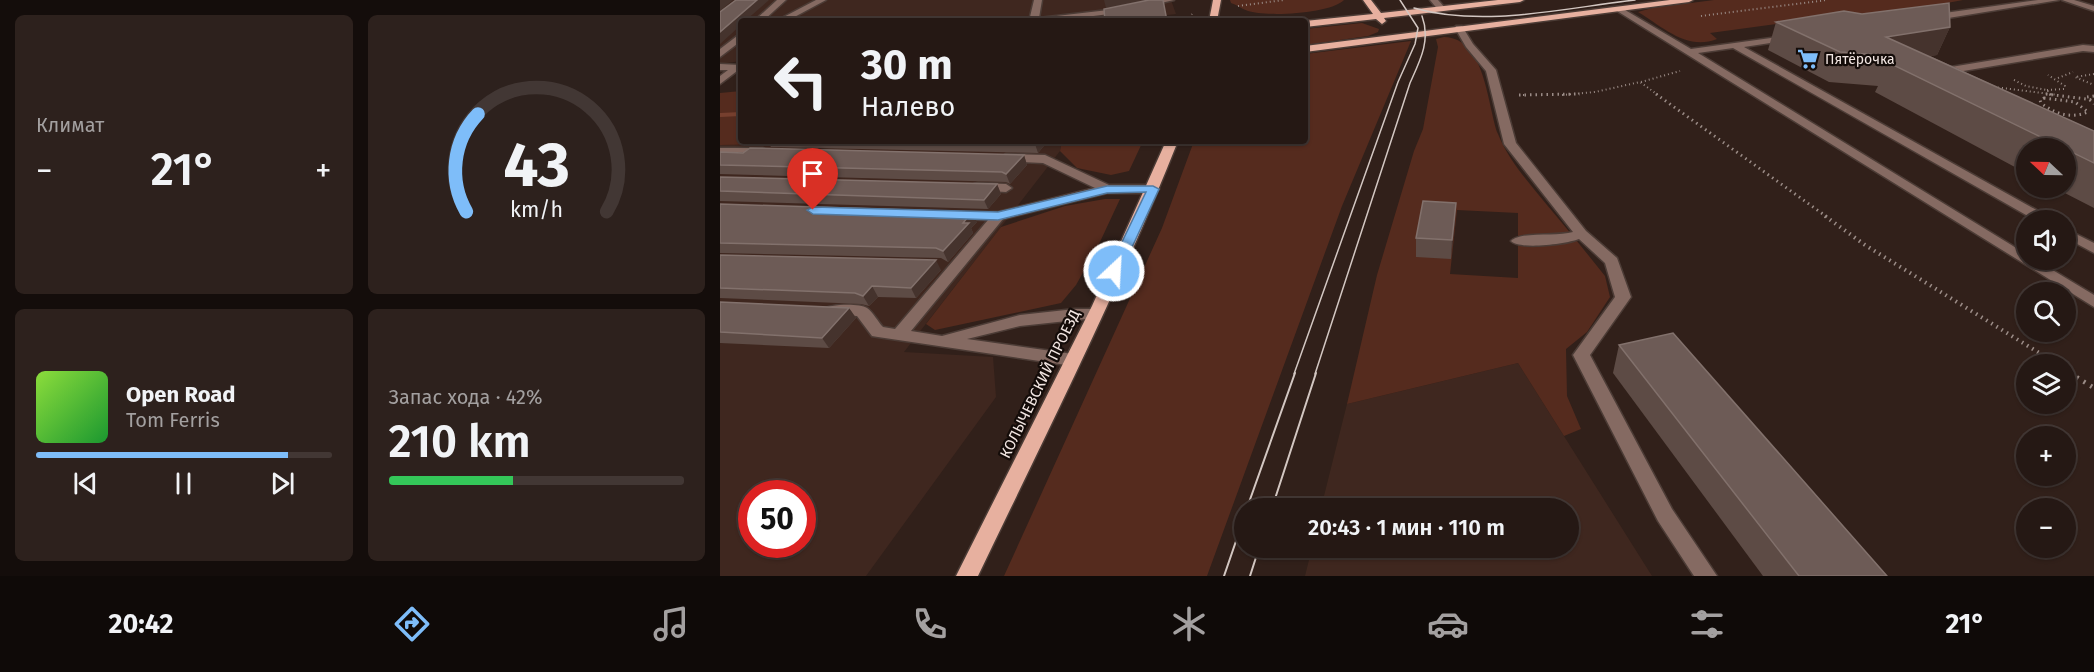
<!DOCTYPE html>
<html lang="ru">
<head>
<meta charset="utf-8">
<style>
  :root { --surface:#251814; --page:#2d211d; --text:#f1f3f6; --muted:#a3a0a0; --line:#423734; --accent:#7ebdf9 }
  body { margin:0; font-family:"Fira Sans",sans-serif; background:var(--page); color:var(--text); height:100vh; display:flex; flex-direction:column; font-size:22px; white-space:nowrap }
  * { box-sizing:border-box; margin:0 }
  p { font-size:20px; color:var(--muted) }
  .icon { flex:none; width:33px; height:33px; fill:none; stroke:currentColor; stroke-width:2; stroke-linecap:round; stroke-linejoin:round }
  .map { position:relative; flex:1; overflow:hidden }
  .details { display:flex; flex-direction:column; gap:15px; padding:15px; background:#140d0b; width:720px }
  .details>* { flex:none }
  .top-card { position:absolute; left:18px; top:18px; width:570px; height:126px; border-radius:6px; box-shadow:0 2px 4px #0004,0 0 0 2px var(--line); background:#251814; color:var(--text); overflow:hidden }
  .needle { width:39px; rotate:292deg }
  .fabs { position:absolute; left:1296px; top:138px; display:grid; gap:12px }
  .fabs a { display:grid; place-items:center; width:60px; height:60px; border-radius:50%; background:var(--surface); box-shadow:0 2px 4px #0004,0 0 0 2px var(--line); font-size:30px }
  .speed { position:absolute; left:18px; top:480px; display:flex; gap:12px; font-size:30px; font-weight:700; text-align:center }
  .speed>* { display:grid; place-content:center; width:78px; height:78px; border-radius:50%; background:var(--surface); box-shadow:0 2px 4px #0004,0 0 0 2px var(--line); line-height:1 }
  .speed .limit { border:9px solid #d22; background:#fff; color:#111 }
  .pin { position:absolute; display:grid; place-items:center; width:51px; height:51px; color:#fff; margin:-62px -26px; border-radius:50% 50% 50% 0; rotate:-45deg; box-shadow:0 0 6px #0007 }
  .pin .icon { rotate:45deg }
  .me { position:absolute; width:66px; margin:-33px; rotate:25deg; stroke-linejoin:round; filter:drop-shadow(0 0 4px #0008) }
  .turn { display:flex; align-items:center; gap:21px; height:126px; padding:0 24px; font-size:27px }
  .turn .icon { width:78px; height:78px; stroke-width:2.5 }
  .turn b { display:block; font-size:42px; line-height:51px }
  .big { font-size:45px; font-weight:600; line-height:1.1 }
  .details .widget { flex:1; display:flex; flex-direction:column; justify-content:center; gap:9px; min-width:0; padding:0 21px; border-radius:9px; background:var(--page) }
  .details .dial { align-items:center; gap:0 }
  .dial svg { height:156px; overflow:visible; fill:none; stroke:var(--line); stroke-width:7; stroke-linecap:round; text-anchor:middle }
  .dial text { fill:var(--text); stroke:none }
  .song { display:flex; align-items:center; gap:18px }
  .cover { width:72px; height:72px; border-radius:9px; background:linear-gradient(135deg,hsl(90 70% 55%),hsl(130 70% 35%)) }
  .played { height:6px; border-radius:3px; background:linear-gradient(90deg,var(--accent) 85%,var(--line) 85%) }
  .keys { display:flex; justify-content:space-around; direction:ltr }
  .heat { display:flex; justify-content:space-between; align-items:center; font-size:33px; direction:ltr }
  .charge { height:9px; border-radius:4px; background:linear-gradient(90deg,#34c759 42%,var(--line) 0) }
  .details .tiles { flex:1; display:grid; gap:15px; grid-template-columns:repeat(2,1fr) }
  .trip { position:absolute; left:514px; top:498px; width:345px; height:60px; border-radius:30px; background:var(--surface); box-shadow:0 2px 4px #0004,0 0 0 2px var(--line); font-weight:600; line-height:60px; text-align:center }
  .menu { display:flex; height:96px; justify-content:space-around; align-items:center; background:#0f0a08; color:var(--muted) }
  .menu .icon { width:42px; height:42px }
  .menu .active { color:var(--accent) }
  .menu b { font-size:27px; color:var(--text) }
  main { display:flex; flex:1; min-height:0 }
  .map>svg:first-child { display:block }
  .built { fill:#3f271f; fill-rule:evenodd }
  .green { fill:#552b1e; fill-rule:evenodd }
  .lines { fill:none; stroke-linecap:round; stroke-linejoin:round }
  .stream { fill:#763f2e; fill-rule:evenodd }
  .minor-casing { stroke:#4c3c36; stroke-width:3 }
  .major-casing { stroke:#4c3c36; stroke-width:3 }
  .path-far3 { stroke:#9b8c87; stroke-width:2; stroke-dasharray:1 3; stroke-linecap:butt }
  .path-far2 { stroke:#9b8c87; stroke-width:3; stroke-dasharray:1.5 4; stroke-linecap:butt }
  .path-far1 { stroke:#9b8c87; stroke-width:4; stroke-dasharray:1.5 4.5; stroke-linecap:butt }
  .path { stroke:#9b8c87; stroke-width:4.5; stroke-dasharray:2 6; stroke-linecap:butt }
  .minor { fill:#856a62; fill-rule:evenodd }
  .major { fill:#e7b09f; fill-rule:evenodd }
  .tram-far1 { stroke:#d3c7c2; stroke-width:1.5 }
  .tram { stroke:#d3c7c2; stroke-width:2 }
  .wall { fill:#5d4b45 }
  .shaded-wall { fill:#45332d }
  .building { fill:#6d5b56; stroke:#82716c; stroke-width:1.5 }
  .route { fill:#7ebdf9; stroke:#527ba2; stroke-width:1.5 }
  .labels { text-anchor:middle; stroke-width:4.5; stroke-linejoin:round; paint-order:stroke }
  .far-poi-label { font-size:14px; fill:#f2e6e2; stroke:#140c09; text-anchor:start }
  .street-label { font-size:15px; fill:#f2e6e2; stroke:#140c09 }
</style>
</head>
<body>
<main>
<section class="details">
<div class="tiles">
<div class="widget"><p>Климат</p>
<div class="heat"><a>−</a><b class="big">21°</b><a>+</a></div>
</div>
<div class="widget dial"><svg viewBox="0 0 100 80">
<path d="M14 69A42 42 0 1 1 86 69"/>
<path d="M14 69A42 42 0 0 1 20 19" stroke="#7ebdf9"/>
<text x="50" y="56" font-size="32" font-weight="700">43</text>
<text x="50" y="72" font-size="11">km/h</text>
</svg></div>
<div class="widget">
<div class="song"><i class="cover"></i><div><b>Open Road</b><p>Tom Ferris</p></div></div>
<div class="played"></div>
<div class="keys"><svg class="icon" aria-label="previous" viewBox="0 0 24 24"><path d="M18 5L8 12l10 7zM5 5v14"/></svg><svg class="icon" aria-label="pause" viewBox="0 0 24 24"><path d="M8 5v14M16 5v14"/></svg><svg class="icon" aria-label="next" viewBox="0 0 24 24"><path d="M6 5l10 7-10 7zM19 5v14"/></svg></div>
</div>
<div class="widget"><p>Запас хода · 42%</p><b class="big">210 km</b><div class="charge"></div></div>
</div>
</section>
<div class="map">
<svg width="1374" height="576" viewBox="0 0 1374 576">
  <rect width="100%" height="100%" fill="#31201a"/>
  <!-- built -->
  <g class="built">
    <polygon points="0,0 451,0 456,14 394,21 21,21 21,61 0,64"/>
    <path d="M60 141H342L340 151 184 352 273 357 276 397 146 576H0V145L55 144ZM32 494H82V544H32Z"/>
    <polygon points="798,363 932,576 585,576 592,548 849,548 849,508 601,508 627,404"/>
  </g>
  <!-- green -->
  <g class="green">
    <path d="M510 0H624C610 14 547 17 528 11 522 9 517 5 511 3Z"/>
    <path d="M994 0H1243L1152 17 1138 13 990 33 997 39C967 51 943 27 918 12L932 8Z"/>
    <polygon points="642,23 659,29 658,32 648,36 585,45 585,29"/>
    <path d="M724 37C766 38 767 105 778 134 789 161 809 183 827 205 847 229 866 252 885 276L890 297 867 332 846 349 847 396 861 429 844 436 798 363 627 404 657 275 694 151 703 129 718 47 716 39ZM737 210 798 213V278L730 274Z"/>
    <polygon points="691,41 622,206 487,576 284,576 442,228 474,141 585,141 585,54"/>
    <polygon points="21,91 21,141 60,141 55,144 0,145 0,93"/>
    <polygon points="342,141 423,141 409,171 391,175 357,168 340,151"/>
    <polygon points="385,199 400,199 379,244 356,285 341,303 215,330 206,324 281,227 345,206"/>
  </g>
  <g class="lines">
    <!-- stream -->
    <polygon class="stream" points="21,112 21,116 0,117 0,113"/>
    <defs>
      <g id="minor">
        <polygon points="57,0 66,0 43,21 34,21"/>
        <polygon points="96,0 106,0 67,21 56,21"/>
        <polygon points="314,0 322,0 319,18 397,9 438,0 454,0 397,13 334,21 309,21"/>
        <polygon points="710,0 718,0 726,9 719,11"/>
        <polygon points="1318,0 1339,0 1210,21 1206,18 1210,15"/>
        <polygon points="1342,0 1354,0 1374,6 1374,11"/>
        <polygon points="900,7 971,49 1073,35 1073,39 1070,40 1024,47 1329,217 1330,220 1315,220 1013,48 978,53 1306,254 1306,260 1316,260 1374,295 1374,307 897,11 896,9"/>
        <path d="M736 26H742L753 44 776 70 796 143 866 231 897 258 911 297 870 355 952 509 997 576H974L938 521 853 355 895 297 885 263 859 239C846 244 800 250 791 241 801 231 837 237 853 232L784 144 766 71 746 47 735 28Z"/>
        <polygon points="21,33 21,41 0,57 0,49"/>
        <polygon points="1363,45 1374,46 1374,52 1363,51 1219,75 1214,72 1219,69"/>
        <polygon points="0,64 20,65 21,68 0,84 0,76 8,70 0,70"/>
        <polygon points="0,148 43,148 49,152 43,156 0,154"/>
        <path d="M286 154 325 155 389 185H433L439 189 433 193H387L283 219 191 331 222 336 300 315 355 309H381L383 313 381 317 375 318 300 326 247 339 353 354 359 356 361 360 359 364 353 366 158 337 152 336 137 316 106 314 103 310C108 304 139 303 147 308 153 312 158 322 163 327L175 329 268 220 234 219 229 218 227 215 229 212H278L375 188 323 163 282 161 280 158Z"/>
        <polygon points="258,183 286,184 292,188 286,192 254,190 252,187 254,184"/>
        <polygon points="1346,229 1374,243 1374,253 1346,238"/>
      </g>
      <g id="major">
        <polygon points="493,0 501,0 497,21 489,21"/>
        <polygon points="643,0 651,0 661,13 778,0 804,0 800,2 664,18 666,21 662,24 656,19 585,27 585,21 653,14"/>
        <polygon points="950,0 973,0 969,2 585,52 585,46"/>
        <path d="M446 141H458C399 290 327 432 258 576H236L372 306Z"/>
      </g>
    </defs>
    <!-- minor casing -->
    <use href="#minor" class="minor-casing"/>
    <!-- major casing -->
    <use href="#major" class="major-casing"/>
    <!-- path-far3 -->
    <g class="path-far3">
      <polyline points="518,6 564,0"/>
      <polyline points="981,16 1107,0"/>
      <polyline points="467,21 472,14"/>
      <polyline points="1374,74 1355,77 1374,85"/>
      <polyline points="1338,78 1353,72"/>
      <polyline points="1294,80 1306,86 1327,90 1331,95"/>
      <polyline points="921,82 960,71"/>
      <polyline points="1274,87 1338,95"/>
      <polyline points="1327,90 1344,89 1345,86 1328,75"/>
      <polyline points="799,95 806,95"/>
      <polyline points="842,95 875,92 920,82 938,95"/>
    </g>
    <!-- path-far2 -->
    <g class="path-far2">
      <polyline points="936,94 1107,217"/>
      <polyline points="1326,94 1374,100"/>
      <polyline points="1330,94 1333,98"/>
      <polyline points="799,95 860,94"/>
      <polyline points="1374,96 1367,97 1374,104"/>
      <path d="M1324 98 1355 102 1368 112C1351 119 1335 114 1321 103L1320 100Z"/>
    </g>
    <!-- path-far1 -->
    <g class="path-far1">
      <polyline points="1105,216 1145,245 1337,364"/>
      <polyline points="1346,370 1353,374"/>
    </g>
    <!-- path -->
    <polyline class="path" points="1350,373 1374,388"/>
    <!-- minor -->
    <use href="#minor" class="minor"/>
    <!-- major -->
    <use href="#major" class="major"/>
    <!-- tram-far1 -->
    <g class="tram-far1">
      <path d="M694 8C764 28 844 8 915 0"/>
      <polyline points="574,374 678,82 695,44 698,28 680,0"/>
      <path d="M595 374 690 83C700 61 711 40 702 16"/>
    </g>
    <!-- tram -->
    <g class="tram">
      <polyline points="527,508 575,373"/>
      <polyline points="552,508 596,373"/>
      <polyline points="504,576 525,515"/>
      <polyline points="530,576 539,548"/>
    </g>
  </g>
  <!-- wall -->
  <g class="wall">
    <polygon points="1142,14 1230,27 1217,55 1210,56 1374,131 1374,208 1335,188 1346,188 1346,148 1306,148 1306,173 1155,92 1158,86 1109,82 1048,50 1056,22"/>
    <polygon points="47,141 328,141 318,153 51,147"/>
    <polygon points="0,152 304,155 307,165 290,184 286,182 0,174"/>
    <polygon points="0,177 277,184 281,194 268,209 0,201"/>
    <polygon points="736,203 731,259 696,257 696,238"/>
    <polygon points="0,204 257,222 251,228 253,233 228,262 221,258 0,253"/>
    <polygon points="0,255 221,270 196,298 158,297 149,306 141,304 0,298"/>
    <polygon points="0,302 129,308 136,318 109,348 0,343"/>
    <polygon points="899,345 1167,576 1043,576 893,373"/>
  </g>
  <!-- shaded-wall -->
  <g class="shaded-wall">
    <polygon points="0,0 13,0 0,11"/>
    <polygon points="37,0 49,0 25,21 21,21 21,25 0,44 0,32"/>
    <polygon points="384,0 430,0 386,8"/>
    <polygon points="1230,27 1217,55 1169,63 1170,56 1166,37"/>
    <polygon points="314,141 328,141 318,153"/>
    <polygon points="304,155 307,165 290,184 286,174"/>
    <polygon points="277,184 281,194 268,209 264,200"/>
    <polygon points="736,203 735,222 731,259 732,240"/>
    <polygon points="252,212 257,222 251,228 253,233 228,262 223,251 243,223"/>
    <polygon points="216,260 221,270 196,298 191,288"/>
    <polygon points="152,286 158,297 149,306 143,296"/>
    <polygon points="129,308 136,318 109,348 102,338"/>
  </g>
  <!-- building -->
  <g class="building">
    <polygon points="16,0 37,0 0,32 0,12"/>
    <polygon points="429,0 443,0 447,21 385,21 384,9"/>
    <polygon points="1229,3 1230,27 1166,37 1374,131 1374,163 1167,62 1170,56 1120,52 1056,22 1124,11 1142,14"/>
    <polygon points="30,148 304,155 286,174 282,172 0,165 0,152 23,153"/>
    <polygon points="0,177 277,184 264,200 0,191"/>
    <polygon points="703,201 736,203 732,240 696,238"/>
    <polygon points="0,204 252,212 243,223 249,223 223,251 216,248 0,243"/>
    <polygon points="0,255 216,260 191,288 152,286 143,296 135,293 0,288"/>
    <polygon points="0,302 129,308 102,338 0,332"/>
    <polygon points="953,333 1167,576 1079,576 899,345"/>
  </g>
  <!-- route -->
  <polygon class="route" points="387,186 433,186 439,189 401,271 394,275 388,271 426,192 387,193 278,220 93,214 87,210 93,207 278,212"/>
  <!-- icons -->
  <defs>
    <symbol id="supermarket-bare" viewBox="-9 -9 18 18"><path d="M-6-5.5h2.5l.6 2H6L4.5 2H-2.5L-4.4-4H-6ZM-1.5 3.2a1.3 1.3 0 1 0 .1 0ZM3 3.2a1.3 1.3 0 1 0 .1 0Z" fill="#7ebdf9" stroke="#140c09" stroke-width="2.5" paint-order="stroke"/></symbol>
  </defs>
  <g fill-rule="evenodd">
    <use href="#supermarket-bare" x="1073" y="44" width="30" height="30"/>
  </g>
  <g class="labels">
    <!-- far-poi labels -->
    <g class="far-poi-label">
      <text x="1105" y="64">Пятёрочка</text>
    </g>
    <!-- street labels -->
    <g class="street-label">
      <text transform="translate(320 384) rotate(-64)" y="5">КОЛЫЧЕВСКИЙ ПРОЕЗД</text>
    </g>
  </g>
</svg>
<div class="fabs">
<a><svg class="needle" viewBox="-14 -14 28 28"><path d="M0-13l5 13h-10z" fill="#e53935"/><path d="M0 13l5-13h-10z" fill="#a3a0a0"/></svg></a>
<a><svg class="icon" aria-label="sound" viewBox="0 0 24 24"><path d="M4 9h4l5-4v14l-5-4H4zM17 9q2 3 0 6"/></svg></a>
<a><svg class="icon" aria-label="search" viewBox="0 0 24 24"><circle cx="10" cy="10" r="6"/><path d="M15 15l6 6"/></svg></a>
<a><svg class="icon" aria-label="layers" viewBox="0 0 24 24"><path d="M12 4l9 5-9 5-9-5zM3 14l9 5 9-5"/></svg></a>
<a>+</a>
<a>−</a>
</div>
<div class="speed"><div class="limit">50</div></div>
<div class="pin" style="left:93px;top:210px;background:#d93025"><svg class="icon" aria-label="arrive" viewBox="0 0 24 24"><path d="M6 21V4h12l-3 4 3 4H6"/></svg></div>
<svg class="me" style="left:394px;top:271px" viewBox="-20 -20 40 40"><circle r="17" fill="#7ebdf9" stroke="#fff" stroke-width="3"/><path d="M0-11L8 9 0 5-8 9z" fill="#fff"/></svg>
<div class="trip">20:43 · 1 мин · 110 m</div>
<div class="top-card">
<div class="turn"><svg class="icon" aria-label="left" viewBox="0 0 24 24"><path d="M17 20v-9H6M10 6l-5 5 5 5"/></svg><div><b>30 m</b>Налево</div></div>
</div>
</div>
</main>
<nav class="menu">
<b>20:42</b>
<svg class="icon active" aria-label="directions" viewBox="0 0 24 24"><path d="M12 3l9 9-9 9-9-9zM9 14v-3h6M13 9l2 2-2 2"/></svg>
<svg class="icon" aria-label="music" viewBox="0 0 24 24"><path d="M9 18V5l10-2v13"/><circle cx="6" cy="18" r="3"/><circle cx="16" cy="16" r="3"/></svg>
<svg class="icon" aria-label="phone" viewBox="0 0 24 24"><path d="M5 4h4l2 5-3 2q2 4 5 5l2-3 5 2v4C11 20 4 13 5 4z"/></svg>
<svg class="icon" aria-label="climate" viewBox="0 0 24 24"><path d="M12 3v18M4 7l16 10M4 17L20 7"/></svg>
<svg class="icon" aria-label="car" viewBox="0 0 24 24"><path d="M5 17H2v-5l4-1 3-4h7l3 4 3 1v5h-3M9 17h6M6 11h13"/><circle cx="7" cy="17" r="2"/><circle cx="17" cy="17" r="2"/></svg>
<svg class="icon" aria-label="filters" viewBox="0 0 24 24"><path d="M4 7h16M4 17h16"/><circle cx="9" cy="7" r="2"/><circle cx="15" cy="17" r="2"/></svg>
<b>21°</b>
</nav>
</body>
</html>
